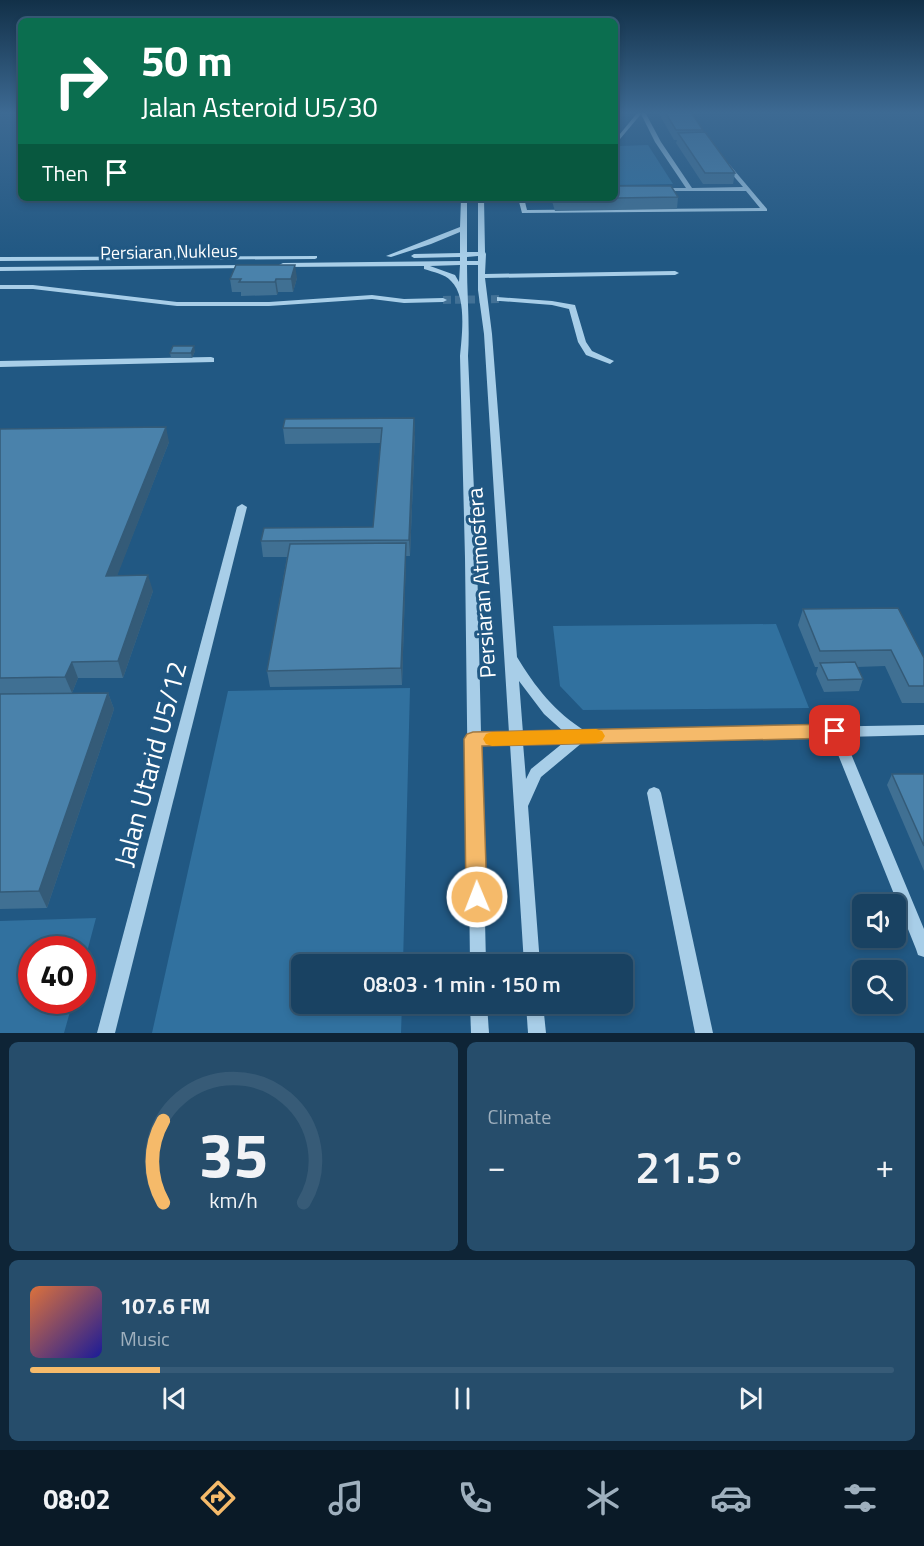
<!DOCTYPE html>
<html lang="en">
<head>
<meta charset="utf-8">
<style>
  :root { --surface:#194262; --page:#264d6b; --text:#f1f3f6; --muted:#9fb0be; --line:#375b77; --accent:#f5ba6a }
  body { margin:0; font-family:"Titillium Web",sans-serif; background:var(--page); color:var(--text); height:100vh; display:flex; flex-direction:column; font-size:22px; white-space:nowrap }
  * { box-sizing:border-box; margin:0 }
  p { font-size:20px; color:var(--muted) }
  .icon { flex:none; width:33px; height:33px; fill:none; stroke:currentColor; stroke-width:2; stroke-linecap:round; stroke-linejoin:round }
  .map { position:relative; height:1033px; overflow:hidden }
  .drawer { display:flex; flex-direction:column; gap:9px; padding:9px; background:#0e2436; flex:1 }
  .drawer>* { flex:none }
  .hud { position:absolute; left:18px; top:18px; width:600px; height:183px; border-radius:9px; box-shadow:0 3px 9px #0003,0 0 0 2px var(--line); background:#0b6e4f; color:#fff; overflow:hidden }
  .buttons { position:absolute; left:852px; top:894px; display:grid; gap:12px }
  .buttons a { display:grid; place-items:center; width:54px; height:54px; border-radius:9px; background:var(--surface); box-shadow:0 3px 9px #0003,0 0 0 2px var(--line); font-size:30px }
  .speed { position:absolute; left:18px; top:936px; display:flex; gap:12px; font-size:30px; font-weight:700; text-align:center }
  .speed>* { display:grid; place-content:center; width:78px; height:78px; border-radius:50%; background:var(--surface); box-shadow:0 3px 9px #0003,0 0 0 2px var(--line); line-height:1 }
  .speed .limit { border:9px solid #d22; background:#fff; color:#111 }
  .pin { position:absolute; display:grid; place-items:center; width:51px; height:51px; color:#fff; margin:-26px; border-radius:12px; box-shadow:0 3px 9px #0006 }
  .me { position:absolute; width:66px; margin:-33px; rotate:359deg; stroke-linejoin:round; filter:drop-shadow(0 0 4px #0008) }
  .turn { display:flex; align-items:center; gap:21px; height:126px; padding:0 24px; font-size:27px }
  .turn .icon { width:78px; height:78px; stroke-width:2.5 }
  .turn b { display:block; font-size:42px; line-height:51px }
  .then { display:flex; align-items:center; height:57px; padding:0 24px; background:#0003; gap:12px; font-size:22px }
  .big { font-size:45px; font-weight:600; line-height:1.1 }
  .drawer .widget { flex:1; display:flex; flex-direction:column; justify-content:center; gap:9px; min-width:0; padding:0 21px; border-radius:9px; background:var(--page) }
  .drawer .dial { align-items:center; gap:0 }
  .dial svg { height:156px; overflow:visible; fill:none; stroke:var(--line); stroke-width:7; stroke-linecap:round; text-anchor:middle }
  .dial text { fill:var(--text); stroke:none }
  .song { display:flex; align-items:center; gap:18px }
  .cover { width:72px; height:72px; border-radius:9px; background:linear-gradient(135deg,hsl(20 70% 55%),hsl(240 70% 35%)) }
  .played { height:6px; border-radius:3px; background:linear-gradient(90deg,var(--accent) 15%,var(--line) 15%) }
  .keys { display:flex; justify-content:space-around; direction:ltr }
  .heat { display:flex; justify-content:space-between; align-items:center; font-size:33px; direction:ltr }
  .drawer .tiles { flex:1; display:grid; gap:9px; grid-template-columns:1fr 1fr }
  .widget:last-child { grid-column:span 2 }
  .trip { position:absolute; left:291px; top:954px; width:342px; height:60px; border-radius:9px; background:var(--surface); box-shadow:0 3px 9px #0003,0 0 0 2px var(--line); font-weight:600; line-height:60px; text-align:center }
  .dock { display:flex; height:96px; justify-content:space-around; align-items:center; background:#0a1a27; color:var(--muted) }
  .dock .icon { width:42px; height:42px }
  .dock .current { color:var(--accent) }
  .dock b { font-size:27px; color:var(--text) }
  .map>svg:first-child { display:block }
  .green { fill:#31719f }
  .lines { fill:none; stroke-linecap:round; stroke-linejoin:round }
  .minor-tunnel { stroke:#427196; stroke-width:8; stroke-dasharray:8 4; stroke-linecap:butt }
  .minor { fill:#a8cee8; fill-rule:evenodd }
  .wall { fill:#407093 }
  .shaded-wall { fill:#345b78 }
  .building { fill:#4a82ab; stroke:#345b78; stroke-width:1.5 }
  .route { fill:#f5ba6a; stroke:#9f7945; stroke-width:1.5 }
  .slow { fill:#f59e0b }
  .labels { text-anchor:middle; stroke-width:6; stroke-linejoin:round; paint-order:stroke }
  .far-street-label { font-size:18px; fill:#fff; stroke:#215883 }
  .street-label { font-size:22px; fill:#fff; stroke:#215883 }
  .near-street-label { font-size:27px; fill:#fff; stroke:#215883 }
</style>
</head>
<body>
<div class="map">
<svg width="924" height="1033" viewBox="0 0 924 1033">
  <rect width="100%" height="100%" fill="#215883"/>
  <!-- green -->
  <g class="green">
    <polygon points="648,145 673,184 615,185 615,153 620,146"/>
    <polygon points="776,624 809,708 583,710 560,686 553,626"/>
    <polygon points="410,688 403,964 302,964 302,1004 402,1004 401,1033 152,1033 228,691"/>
    <polygon points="96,918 83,967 82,950 32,950 32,1000 73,1001 64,1033 0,1033 0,921"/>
  </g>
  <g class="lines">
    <!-- minor-tunnel -->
    <polyline class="minor-tunnel" points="443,300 500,299"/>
    <!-- minor -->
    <g class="minor">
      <polygon points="638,112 645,112 661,142 692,188 743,187 724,165 729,164 767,209 767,211 522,213 518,198 524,198 527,210 760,208 746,191 658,191 657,190 660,188 686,188 655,142 641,114 615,145 615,140"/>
      <path d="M461 198H467V252H478V198H484L485 252 486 254 485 274 675 271 679 273 675 275 485 278 492 334 517 657C535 687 555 712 585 731L924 725V735L844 737 924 929V957L918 955 916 949 831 737 583 742 541 777 528 806 540 964H524L510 744H481L486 964H470L465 558 460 356C462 335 467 296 451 281 445 274 433 272 424 269V266L283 267 279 265 283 263 460 261V257L414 258 411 256 414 254 460 253V232L431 244 391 257 386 256 460 227ZM478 256V261H467V257ZM460 265 459 282 455 275 430 266ZM467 265H478V290L484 334 509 733H481L477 558 468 356C470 326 467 296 467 265ZM519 681 544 714 564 732 523 733ZM523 743H563L531 769 526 779Z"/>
      <polygon points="317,256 317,258 315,259 0,261 0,257"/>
      <polygon points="251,265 251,267 249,268 0,271 0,267"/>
      <polygon points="0,285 33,285 177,302 269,302 372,295 404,299 443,298 447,300 443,302 404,303 372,299 269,306 177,306 33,289 0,289"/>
      <polygon points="497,297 552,301 575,305 586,342 592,351 614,361 610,364 586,355 578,342 569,309 552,305 500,301 497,301"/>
      <polygon points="211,357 214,358 214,362 0,367 0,361"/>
      <polygon points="242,504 247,507 115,1033 97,1033 237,507"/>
      <polygon points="654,787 659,789 661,793 713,1033 695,1033 647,793 649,789"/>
      <polygon points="470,1004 487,1004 489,1033 471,1033"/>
      <polygon points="526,1004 543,1004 546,1033 528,1033"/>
    </g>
  </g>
  <!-- wall -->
  <g class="wall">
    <polygon points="658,112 691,112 703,130 703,132 735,173 733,184 703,184 676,143 677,140 674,140"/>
    <polygon points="678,197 677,209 555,211 551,198"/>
    <polygon points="297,278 293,292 278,292 277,295 241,296 241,292 232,292 230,279"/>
    <polygon points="195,351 192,358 171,358 170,353"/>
    <polygon points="414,418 415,433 410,556 406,556 402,685 270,687 267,671 287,557 263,557 261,541 373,527 381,443 285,444 283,428"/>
    <polygon points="0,429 169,442 117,575 153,591 123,678 78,678 72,693 108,693 114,709 47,908 0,909"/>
    <polygon points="803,609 924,658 924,703 902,703 885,666 857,667 863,679 859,691 824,692 816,674 818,667 815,667 798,625"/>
    <polygon points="892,774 924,774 924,871 887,785"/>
  </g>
  <!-- shaded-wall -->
  <g class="shaded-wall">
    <polygon points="620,112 627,112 615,126 615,117"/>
    <polygon points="295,265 297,278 293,292 291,279"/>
    <polygon points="276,279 278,292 277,295 275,282"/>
    <polygon points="194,346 195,351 192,358 191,353"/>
    <polygon points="414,418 415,433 410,556 409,540"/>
    <polygon points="166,427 169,442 111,592 106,576"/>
    <polygon points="406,543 406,559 402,685 401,668"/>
    <polygon points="148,575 153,591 123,678 118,661"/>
    <polygon points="72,662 78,678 72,693 65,677"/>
    <polygon points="108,693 114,709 47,908 39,891"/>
  </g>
  <!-- building -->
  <g class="building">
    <polygon points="615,112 620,112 615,117"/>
    <polygon points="665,112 691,112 703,130 676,130"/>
    <polygon points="705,132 735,173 705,173 678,133"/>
    <polygon points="615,186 671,186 678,197 555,199 555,198 615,198"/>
    <polygon points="236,265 295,265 291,279 276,279 275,282 239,282 241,279 230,279"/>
    <polygon points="173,346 194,346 191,353 170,353"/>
    <polygon points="414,418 409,540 261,541 264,528 373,527 382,428 283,428 285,419"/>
    <polygon points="166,427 106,576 148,575 118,661 72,662 65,677 0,678 0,429"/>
    <polygon points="406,543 401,668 267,671 290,544"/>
    <polygon points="898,608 924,658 924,686 909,686 891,650 820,651 803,609"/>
    <polygon points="855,662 863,679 828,680 820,663"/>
    <polygon points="108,693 39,891 0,892 0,694"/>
    <polygon points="892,774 924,774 924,846"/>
  </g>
  <!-- sky -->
  <linearGradient id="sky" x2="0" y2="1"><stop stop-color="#123048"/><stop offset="0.44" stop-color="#3d6a93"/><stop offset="1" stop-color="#3d6a93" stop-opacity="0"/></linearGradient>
  <rect width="924" height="256" fill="url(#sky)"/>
  <!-- route -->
  <polygon class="route" points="835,724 841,726 844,731 841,736 835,738 482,746 487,897 484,904 477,906 469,904 466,897 464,739 467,734 473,732"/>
  <!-- slow -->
  <polygon class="slow" points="596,729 602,731 605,736 602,741 596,743 492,746 486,744 483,739 486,734 492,732"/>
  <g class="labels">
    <!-- far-street labels -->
    <g class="far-street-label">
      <text transform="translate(169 252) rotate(-1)" y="6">Persiaran Nukleus</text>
    </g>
    <!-- street labels -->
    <g class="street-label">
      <text transform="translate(481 583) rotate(-94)" y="8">Persiaran Atmosfera</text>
    </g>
    <!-- near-street labels -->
    <g class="near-street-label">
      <text transform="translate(151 764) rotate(-75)" y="9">Jalan Utarid U5/12</text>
    </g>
  </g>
</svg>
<div class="buttons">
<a><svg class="icon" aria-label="sound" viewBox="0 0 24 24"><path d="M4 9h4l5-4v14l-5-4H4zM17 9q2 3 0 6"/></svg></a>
<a><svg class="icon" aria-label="search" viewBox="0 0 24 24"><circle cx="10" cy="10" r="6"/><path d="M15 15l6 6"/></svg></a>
</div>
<div class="speed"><div class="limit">40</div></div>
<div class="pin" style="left:835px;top:731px;background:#d93025"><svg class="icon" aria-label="arrive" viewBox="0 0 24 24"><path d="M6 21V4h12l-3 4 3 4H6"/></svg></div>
<svg class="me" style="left:477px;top:897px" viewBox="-20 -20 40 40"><circle r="17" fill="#f5ba6a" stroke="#fff" stroke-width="3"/><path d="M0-11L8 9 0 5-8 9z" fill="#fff"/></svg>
<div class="trip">08:03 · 1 min · 150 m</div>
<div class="hud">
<div class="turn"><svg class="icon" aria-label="right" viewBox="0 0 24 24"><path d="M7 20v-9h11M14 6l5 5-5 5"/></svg><div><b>50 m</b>Jalan Asteroid U5/30</div></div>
<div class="then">Then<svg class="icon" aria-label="arrive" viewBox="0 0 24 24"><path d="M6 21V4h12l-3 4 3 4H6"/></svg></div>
</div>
</div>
<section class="drawer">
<div class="tiles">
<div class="widget dial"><svg viewBox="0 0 100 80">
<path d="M14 69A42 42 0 1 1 86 69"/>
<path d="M14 69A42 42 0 0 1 14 27" stroke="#f5ba6a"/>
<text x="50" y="56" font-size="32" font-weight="700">35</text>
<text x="50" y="72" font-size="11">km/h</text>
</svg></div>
<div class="widget"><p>Climate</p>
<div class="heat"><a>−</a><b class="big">21.5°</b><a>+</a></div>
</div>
<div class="widget">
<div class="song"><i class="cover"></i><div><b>107.6 FM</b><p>Music</p></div></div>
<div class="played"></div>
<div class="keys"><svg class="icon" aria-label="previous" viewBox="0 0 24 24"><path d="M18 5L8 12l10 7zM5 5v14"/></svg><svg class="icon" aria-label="pause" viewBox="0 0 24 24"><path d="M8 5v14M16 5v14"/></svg><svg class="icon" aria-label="next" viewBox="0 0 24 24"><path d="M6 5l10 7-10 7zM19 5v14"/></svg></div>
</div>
</div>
</section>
<nav class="dock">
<b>08:02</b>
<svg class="icon current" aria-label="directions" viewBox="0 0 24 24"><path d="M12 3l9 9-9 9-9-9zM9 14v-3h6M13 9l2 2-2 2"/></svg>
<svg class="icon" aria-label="music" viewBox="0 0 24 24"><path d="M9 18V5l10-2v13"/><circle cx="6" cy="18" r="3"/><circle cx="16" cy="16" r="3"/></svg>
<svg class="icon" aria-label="phone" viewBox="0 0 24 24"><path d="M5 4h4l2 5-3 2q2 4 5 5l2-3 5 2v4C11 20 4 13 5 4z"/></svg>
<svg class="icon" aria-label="climate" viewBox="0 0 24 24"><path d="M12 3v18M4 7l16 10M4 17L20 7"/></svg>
<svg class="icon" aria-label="car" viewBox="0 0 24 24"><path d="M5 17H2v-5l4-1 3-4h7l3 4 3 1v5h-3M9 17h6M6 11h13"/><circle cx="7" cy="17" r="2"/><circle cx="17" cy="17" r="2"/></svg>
<svg class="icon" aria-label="filters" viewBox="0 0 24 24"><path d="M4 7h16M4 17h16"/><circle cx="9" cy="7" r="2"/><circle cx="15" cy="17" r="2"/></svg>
</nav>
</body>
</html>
